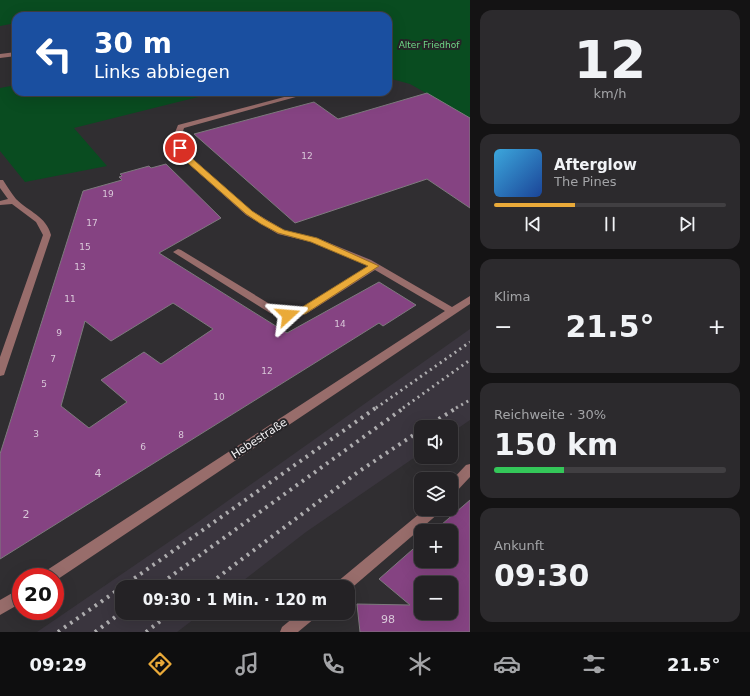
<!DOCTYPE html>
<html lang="de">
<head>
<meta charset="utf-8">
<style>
  :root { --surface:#242225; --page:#2c2a2d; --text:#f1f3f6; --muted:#a3a4a7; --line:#413f42; --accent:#eaaa39 }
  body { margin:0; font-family:"DejaVu Sans",sans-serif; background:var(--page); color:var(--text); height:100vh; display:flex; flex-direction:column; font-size:15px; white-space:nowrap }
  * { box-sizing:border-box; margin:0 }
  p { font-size:13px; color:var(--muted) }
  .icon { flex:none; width:22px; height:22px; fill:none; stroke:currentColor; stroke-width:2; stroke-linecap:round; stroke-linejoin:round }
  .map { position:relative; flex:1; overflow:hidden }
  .sheet { display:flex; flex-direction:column; gap:10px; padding:10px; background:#141314; width:280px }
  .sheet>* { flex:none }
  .top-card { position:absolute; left:12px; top:12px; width:380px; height:84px; border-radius:12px; box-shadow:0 4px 16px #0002,0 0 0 1px var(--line); background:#1a4fa0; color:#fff; overflow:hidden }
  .fabs { position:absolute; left:414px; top:420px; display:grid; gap:8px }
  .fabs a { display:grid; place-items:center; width:44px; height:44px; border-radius:8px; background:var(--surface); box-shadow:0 4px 16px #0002,0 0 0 1px var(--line); font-size:20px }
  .speed { position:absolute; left:12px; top:568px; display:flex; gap:8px; font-size:20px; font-weight:700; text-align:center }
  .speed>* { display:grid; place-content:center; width:52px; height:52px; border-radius:50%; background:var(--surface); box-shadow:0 4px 16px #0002,0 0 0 1px var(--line); line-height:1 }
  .speed .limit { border:6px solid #d22; background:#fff; color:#111 }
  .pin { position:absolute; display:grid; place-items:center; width:34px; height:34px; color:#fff; margin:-17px; border:2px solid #fff; border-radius:50%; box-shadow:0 1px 4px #0007 }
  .me { position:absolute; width:44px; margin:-22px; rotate:71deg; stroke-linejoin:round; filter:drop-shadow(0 0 3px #0008) }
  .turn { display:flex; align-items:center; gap:14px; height:84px; padding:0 16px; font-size:18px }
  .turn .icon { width:52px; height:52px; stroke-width:2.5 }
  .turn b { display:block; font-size:28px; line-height:34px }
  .big { font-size:30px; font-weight:700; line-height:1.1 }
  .sheet .tile { flex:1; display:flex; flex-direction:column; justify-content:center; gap:6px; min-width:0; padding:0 14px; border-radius:12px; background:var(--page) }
  .sheet .dial { align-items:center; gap:0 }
  .dial b { font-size:52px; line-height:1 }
  .song { display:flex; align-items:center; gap:12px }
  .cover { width:48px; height:48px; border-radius:6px; background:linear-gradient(135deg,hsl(200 70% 55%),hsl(220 70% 35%)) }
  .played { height:4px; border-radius:2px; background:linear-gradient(90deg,var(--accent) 35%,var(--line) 35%) }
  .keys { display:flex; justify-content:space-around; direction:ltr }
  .heat { display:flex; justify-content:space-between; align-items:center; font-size:22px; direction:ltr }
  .charge { height:6px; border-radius:3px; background:linear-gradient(90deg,#34c759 30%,var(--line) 0) }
  .trip { position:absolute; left:115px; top:580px; width:240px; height:40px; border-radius:12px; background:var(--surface); box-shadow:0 4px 16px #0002,0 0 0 1px var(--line); font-weight:700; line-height:40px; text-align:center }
  .tabs { display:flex; height:64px; justify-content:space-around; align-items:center; background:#0e0e0f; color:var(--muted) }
  .tabs .icon { width:28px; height:28px }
  .tabs .selected { color:var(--accent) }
  .tabs b { font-size:18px; color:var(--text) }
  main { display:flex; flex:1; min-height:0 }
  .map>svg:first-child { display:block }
  .built { fill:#3a353e }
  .green { fill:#094c20 }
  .building { fill:#854382; stroke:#7d7a7d; fill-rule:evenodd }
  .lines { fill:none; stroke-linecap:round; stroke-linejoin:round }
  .minor { fill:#986d6b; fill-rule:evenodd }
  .rail-far1 { stroke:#aeadaf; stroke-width:3; stroke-dasharray:2 4; stroke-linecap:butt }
  .rail { stroke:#aeadaf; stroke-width:4; stroke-dasharray:2.5 5; stroke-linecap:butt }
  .route { fill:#eaaa39; stroke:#986e25 }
  .labels { text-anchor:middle; stroke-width:4; stroke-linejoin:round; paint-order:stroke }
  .far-park-label { font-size:9px; fill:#70da88; stroke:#262427 }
  .number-label { font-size:9px; fill:#d9c8d9 }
  .street-label { font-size:11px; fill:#f5f4f6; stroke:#262427 }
  .near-number-label { font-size:11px; fill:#d9c8d9 }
</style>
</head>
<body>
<main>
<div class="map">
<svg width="470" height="632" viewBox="0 0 470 632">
  <rect width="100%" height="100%" fill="#302e31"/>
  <!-- built -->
  <polygon class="built" points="470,329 470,420 451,433 451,427 421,427 421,453 306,532 235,587 122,587 122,613 202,613 177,632 37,632 198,522"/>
  <!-- green -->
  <g class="green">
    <polygon points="0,0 470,0 470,118 410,84 388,78 388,16 16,16 16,23 0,26"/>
    <polygon points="16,85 16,92 218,92 74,128 107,166 25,182 0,151 0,88"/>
  </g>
  <!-- building -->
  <g class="building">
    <polygon points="427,93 470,118 470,208 427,179 295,223 194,134 314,102 338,119"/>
    <path d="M166 164 221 218 159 253 287 333 379 282 416 305 383 326 379 323 0 559V454L83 191 122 180 119 177 122 176 120 174 149 166 151 168ZM173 303 213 329 161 364 144 352 101 380 127 402 89 428 61 406 85 321 111 341Z"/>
    <path d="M470 500V632H360L357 604 410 605 379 579 421 542V561H451V531H434ZM421 583H451V613H421Z"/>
  </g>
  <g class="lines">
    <!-- minor -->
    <g class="minor">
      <polygon points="16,52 16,56 0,58 0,54"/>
      <polygon points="303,92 314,92 184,128 180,140 187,154 252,211 284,230 317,238 371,260 452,307 470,296 470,304 55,581 55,577 42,577 44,572 445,311 375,270 306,314 288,318 270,313 173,252 178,249 181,250 278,309 288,312 299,309 368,266 311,242 278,234 246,215 181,157 172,140 178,125"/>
      <path d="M0 180H3C7 186 11 193 16 199 29 212 46 216 51 235L5 372 4 375 0 376V357L43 235 36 222 12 204 0 205V201L8 199 0 188Z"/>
      <polygon points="470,464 470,477 455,493 451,494 451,481 466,465"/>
      <polygon points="425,509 440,509 439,513 348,591 348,587 335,587 337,582"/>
      <polygon points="21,588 21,603 0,615 0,600"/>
      <polygon points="299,613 317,613 315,618 298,632 280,632 282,627"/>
    </g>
    <!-- rail-far1 -->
    <g class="rail-far1">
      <polyline points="376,408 470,342"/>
      <polyline points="403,408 470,360"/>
      <polyline points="456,408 470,400"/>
    </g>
    <!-- rail -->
    <g class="rail">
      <polyline points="426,427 458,407"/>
      <polyline points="122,587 377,407"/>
      <polyline points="156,587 405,407"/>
      <polyline points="205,587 358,472 421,430"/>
      <polyline points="58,632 122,587"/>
      <polyline points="95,632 122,612"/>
      <polyline points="146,632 171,613"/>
    </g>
  </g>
  <!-- route -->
  <polygon class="route" points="180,145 182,146 187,154 252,211 266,220 284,230 317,238 379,266 305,314 285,317 285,313 299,309 368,266 311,242 278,233 261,224 246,214 181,157 176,148"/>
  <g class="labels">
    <!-- far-park labels -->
    <g class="far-park-label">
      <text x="429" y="48">Alter Friedhof</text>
    </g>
    <!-- number labels -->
    <g class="number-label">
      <text x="307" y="159">12</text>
      <text x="108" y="197">19</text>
      <text x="92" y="226">17</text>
      <text x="85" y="250">15</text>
      <text x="80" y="270">13</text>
      <text x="70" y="302">11</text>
      <text x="340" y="327">14</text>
      <text x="59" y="336">9</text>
      <text x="53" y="362">7</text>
      <text x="267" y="374">12</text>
      <text x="44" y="387">5</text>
      <text x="219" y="400">10</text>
      <text x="36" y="437">3</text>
      <text x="181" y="438">8</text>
      <text x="143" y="450">6</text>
    </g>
    <!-- street labels -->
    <g class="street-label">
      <text transform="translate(259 438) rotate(-33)" y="4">Hebestraße</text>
    </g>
    <!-- near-number labels -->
    <g class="near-number-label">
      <text x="98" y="477">4</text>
      <text x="26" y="518">2</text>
      <text x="388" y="623">98</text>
    </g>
  </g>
</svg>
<div class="fabs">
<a><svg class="icon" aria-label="sound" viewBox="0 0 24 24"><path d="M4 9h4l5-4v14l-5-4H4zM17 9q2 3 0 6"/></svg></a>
<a><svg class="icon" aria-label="layers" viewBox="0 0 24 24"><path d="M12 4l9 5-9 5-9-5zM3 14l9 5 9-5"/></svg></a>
<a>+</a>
<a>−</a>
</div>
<div class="speed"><div class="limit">20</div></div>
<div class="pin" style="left:180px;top:148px;background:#d93025"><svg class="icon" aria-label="arrive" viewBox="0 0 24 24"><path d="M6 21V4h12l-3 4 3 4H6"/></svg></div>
<svg class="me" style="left:288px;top:315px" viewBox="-20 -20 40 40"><path d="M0-17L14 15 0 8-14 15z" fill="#eaaa39" stroke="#fff" stroke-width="4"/></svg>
<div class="trip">09:30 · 1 Min. · 120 m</div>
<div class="top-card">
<div class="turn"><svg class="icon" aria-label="left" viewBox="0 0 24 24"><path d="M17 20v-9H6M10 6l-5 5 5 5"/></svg><div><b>30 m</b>Links abbiegen</div></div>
</div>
</div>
<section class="sheet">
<div class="tile dial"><b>12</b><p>km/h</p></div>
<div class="tile">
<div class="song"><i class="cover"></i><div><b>Afterglow</b><p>The Pines</p></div></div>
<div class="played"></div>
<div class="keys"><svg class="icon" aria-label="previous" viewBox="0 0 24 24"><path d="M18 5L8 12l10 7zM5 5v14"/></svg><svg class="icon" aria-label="pause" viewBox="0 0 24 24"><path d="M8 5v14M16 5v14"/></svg><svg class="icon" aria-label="next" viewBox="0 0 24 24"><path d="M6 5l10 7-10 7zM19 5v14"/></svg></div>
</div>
<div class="tile"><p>Klima</p>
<div class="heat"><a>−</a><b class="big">21.5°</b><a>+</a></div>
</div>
<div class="tile"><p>Reichweite · 30%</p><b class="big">150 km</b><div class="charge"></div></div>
<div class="tile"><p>Ankunft</p><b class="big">09:30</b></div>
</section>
</main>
<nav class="tabs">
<b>09:29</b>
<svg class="icon selected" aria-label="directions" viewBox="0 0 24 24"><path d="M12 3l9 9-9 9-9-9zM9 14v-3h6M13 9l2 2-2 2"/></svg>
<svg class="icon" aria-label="music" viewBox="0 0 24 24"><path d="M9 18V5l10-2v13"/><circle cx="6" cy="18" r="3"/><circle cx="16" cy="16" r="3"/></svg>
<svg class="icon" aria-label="phone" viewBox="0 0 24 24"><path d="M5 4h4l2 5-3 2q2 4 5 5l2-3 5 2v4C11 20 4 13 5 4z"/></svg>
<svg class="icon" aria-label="climate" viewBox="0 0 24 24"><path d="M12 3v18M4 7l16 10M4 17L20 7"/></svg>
<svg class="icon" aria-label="car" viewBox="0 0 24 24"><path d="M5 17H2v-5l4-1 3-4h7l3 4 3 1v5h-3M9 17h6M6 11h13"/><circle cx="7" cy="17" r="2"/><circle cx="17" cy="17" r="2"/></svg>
<svg class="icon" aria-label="filters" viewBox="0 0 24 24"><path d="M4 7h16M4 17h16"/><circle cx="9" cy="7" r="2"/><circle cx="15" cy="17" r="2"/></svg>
<b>21.5°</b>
</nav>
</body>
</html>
